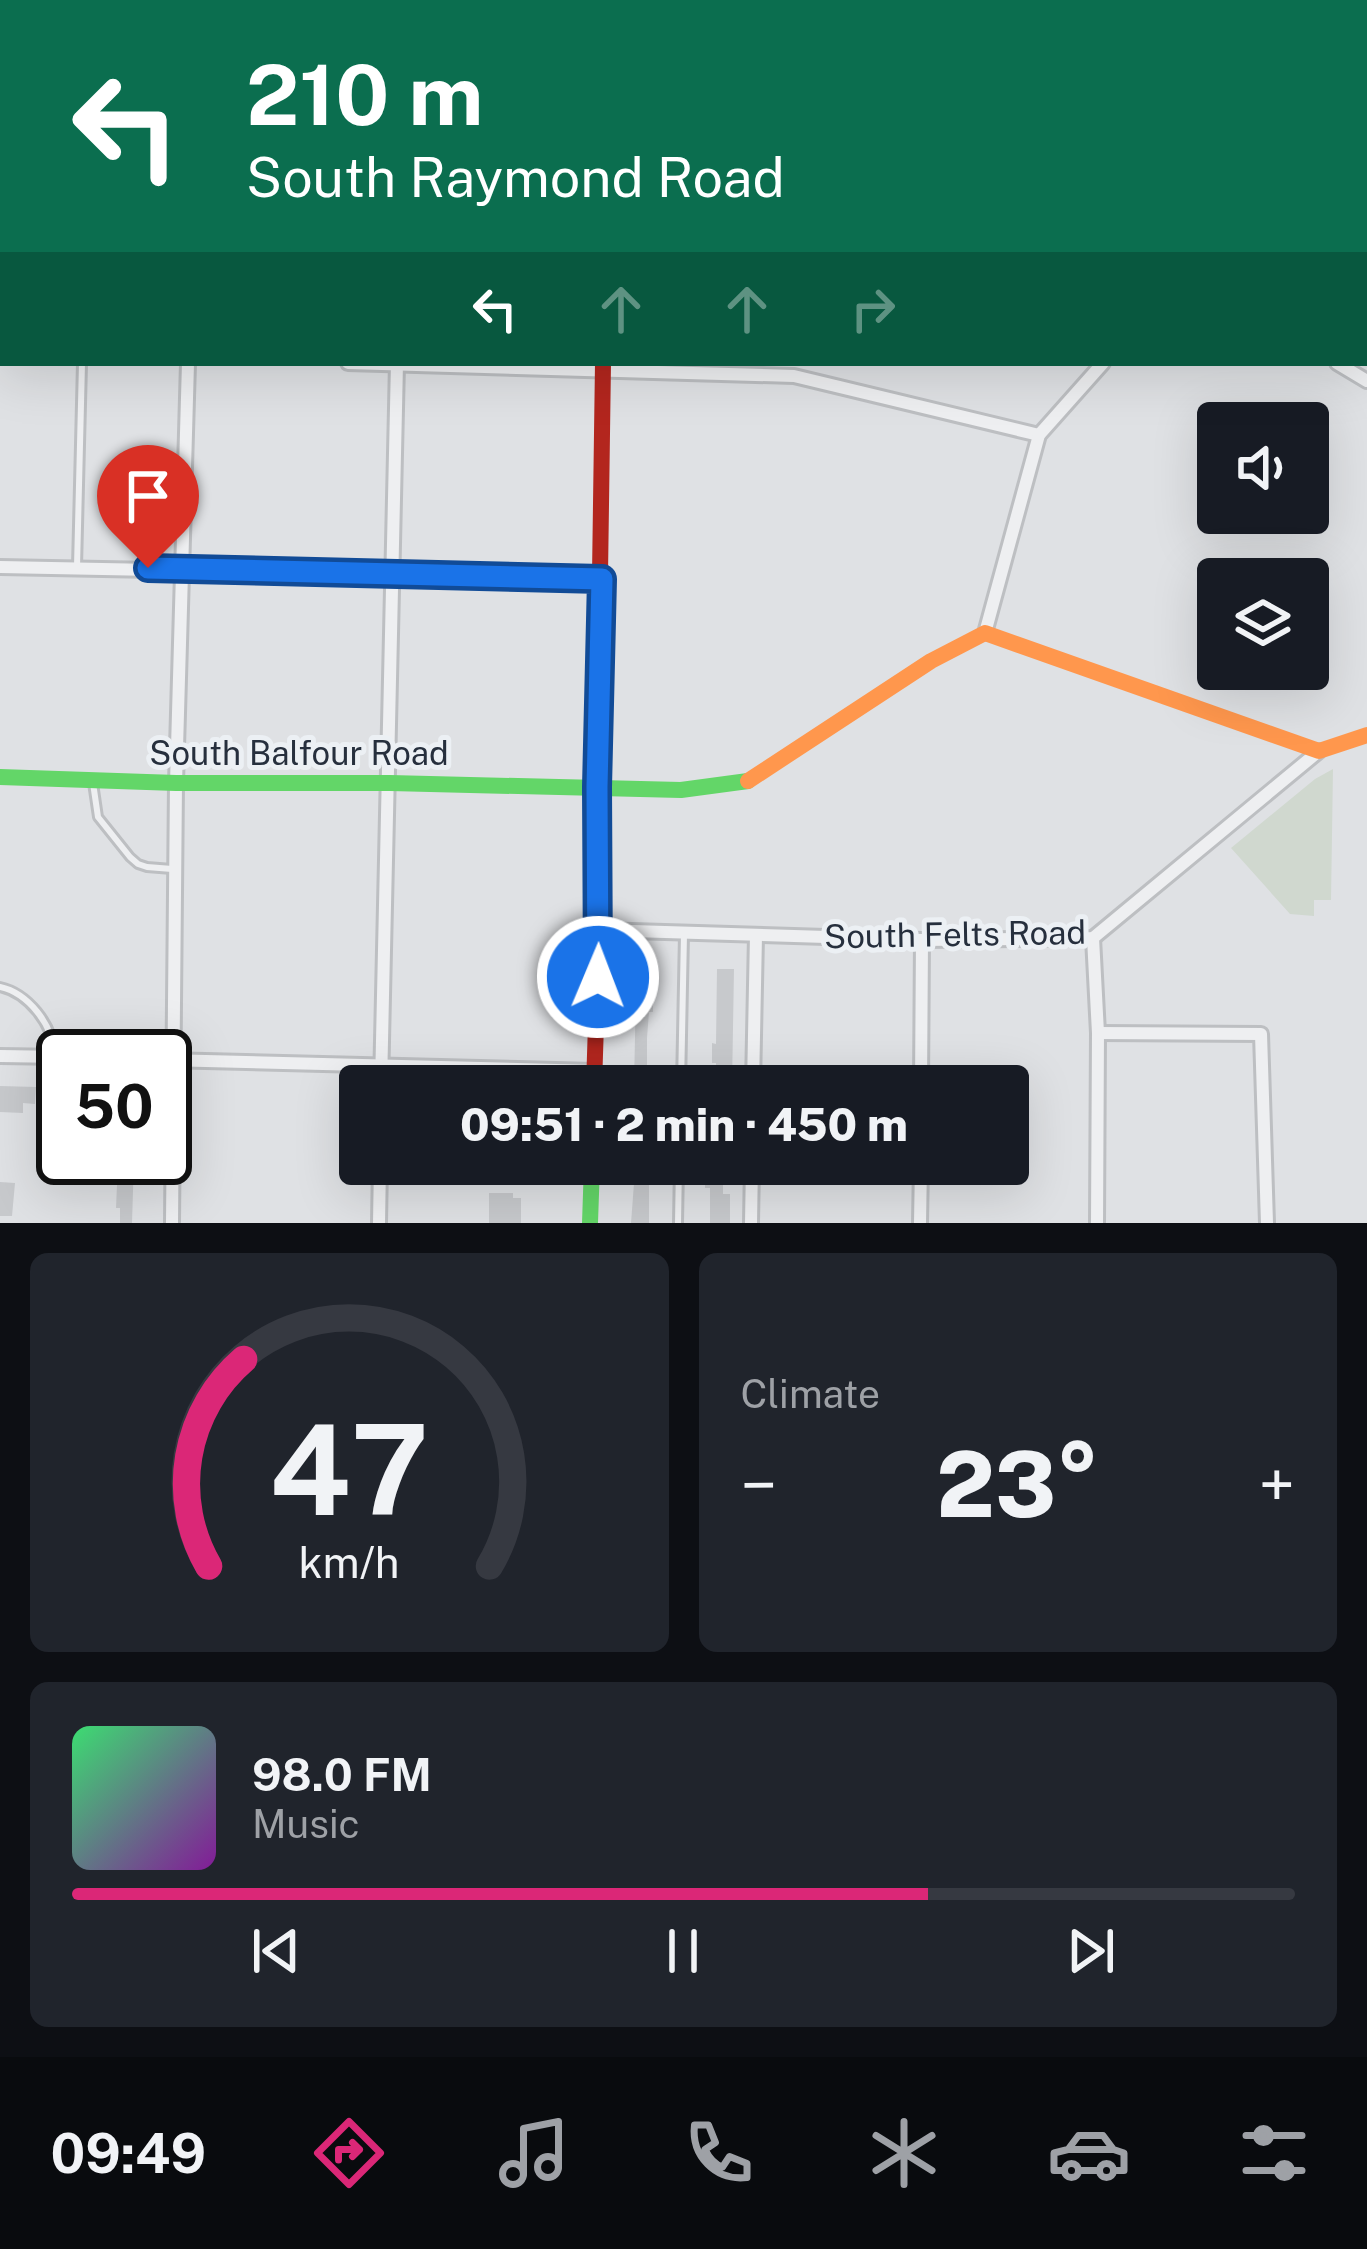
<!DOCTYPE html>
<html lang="en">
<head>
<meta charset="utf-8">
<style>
  :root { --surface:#171b24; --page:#20242c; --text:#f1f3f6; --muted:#9ea1a6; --line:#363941; --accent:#db2777 }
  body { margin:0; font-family:"Public Sans",sans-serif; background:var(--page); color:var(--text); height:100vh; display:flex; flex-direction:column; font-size:45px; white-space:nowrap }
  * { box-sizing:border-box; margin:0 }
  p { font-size:39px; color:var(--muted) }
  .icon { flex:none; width:66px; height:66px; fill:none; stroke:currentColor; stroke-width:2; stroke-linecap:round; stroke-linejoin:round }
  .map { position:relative; height:1223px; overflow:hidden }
  .drawer { display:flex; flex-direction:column; gap:30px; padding:30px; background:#0d0f14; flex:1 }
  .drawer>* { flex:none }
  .banner { position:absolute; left:0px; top:0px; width:1368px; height:366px; box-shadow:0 12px 48px #0002; background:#0b6e4f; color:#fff; overflow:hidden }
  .tools { position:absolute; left:1197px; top:402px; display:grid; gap:24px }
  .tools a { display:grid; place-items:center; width:132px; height:132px; border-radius:12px; background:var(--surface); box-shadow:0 12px 48px #0002; font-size:60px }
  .speed { position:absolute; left:36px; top:1029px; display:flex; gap:24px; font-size:60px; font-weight:700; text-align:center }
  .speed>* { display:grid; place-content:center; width:156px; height:156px; border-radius:50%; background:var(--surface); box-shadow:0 12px 48px #0002; line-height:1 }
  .speed .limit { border:6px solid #111; border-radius:18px; background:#fff; color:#111 }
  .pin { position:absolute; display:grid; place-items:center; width:102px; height:102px; color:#fff; margin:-123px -51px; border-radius:50% 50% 50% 0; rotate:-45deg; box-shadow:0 0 12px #0007 }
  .pin .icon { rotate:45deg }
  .me { position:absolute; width:132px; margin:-66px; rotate:1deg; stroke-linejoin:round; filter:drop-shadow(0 0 9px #0008) }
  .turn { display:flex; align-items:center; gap:42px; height:252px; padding:0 48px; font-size:54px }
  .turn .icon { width:156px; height:156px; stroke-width:2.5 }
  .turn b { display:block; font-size:84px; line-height:102px }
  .lanes { display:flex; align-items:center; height:114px; padding:0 48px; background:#0003; justify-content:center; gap:60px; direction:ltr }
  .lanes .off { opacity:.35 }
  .big { font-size:90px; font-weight:800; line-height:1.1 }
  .drawer .widget { flex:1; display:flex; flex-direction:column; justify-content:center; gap:18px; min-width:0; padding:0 42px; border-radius:18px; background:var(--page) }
  .drawer .dial { align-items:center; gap:0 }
  .dial svg { height:312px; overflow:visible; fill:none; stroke:var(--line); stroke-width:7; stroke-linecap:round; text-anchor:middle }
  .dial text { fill:var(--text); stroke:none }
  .song { display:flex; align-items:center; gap:36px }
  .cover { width:144px; height:144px; border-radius:18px; background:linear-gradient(135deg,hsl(140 70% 55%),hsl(290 70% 35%)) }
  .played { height:12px; border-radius:6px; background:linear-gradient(90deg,var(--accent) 70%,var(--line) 70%) }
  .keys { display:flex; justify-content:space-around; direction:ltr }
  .heat { display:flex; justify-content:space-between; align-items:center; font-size:66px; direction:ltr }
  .drawer .tiles { flex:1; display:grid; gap:30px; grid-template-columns:1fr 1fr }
  .widget:last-child { grid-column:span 2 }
  .trip { position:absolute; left:339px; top:1065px; width:690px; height:120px; border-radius:12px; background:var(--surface); box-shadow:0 12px 48px #0002; font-weight:800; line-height:120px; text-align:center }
  .tabs { display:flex; height:192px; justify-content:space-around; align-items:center; background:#090b0e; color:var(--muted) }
  .tabs .icon { width:84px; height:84px }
  .tabs .on { color:var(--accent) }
  .tabs b { font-size:54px; color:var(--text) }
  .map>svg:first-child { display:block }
  .built { fill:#ccd1d8 }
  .green { fill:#d0d8cf }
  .building { fill:#c7c9cc }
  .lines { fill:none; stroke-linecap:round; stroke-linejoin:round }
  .lane-casing { stroke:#bdbfc2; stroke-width:12 }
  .street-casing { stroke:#bdbfc2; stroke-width:18 }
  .lane { stroke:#eeeff1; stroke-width:6 }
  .street { stroke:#eeeff1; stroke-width:12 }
  .fast { stroke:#63d668; stroke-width:16 }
  .slow { stroke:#ff974d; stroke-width:16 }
  .jam { stroke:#b3261e; stroke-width:16 }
  .route-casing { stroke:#114b97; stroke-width:30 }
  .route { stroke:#1a73e8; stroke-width:21 }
  .labels { text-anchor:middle; stroke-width:10; stroke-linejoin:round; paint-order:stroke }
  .street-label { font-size:33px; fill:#262f3d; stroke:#ecf0f4 }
</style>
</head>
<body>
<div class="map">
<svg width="1367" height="1223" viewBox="0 0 1367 1223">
  <rect width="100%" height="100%" fill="#dfe1e4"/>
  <!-- built -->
  <rect class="built" x="625" y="0" width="353" height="3"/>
  <!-- green -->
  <polygon class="green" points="1333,769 1331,900 1314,900 1314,916 1290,914 1231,848 1315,779"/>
  <!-- building -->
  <g class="building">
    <polygon points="633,968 650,968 650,994 653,994 653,1012 649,1012 647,1038 647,1086 634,1086 636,989 633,989"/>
    <polygon points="717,969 734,969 732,1086 716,1086 716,1063 712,1063 712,1043 716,1044"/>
    <polygon points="0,1086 36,1087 35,1104 23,1103 23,1113 0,1112"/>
    <polygon points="117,1158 134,1158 132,1223 120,1223 120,1208 116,1208 117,1185 109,1185 110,1171 117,1172"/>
    <polygon points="705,1169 723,1169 723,1194 730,1194 730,1223 710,1223 710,1188 705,1188"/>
    <polygon points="635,1170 649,1170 649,1223 631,1223"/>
    <polygon points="0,1182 15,1183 12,1216 0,1216"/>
    <polygon points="489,1193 513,1193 513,1198 521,1198 521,1223 489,1223"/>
  </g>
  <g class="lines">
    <defs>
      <g id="lane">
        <polyline points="84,3 84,0"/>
        <polyline points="655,3 655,0"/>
        <polyline points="77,567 82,363"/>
        <polyline points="93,783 98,817 130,857 138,864 147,867 172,869"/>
        <path d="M0 987C28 993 53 1025 54 1053"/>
        <polyline points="681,1086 684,934"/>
        <polyline points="678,1223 679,1164"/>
      </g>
      <g id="street">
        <polyline points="388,3 389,0"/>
        <polyline points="989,3 989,0"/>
        <polyline points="1188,3 1188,0"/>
        <polyline points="0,355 3,355"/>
        <polyline points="348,363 794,376 1039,435"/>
        <polyline points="1337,363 1367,381"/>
        <polyline points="0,567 601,579"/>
        <polyline points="985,633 1039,435 1103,363"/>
        <polyline points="599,930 922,940 1093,938 1319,751"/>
        <polyline points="1093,938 1098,1033 1097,1223"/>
        <polyline points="1098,1033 1261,1034 1267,1223"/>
        <polyline points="0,1056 63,1057"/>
        <polyline points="165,1060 595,1071"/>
        <polyline points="381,1086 397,363"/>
        <polyline points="753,1086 756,935"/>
        <polyline points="921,1086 922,940"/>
        <polyline points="172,1223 176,783 188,363"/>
        <polyline points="379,1223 380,1164"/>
        <polyline points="751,1223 752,1164"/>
        <polyline points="920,1223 921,1164"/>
      </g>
    </defs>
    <!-- lane casing -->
    <use href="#lane" class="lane-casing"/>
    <!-- street casing -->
    <use href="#street" class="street-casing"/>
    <!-- lane -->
    <use href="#lane" class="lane"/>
    <!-- street -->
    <use href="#street" class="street"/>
    <!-- fast -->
    <g class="fast">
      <polyline points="0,156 3,156"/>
      <polyline points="1365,180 1367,180"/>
      <polyline points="0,777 176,783 390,783 681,790 748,781"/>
      <polyline points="590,1223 592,1164"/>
    </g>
    <!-- slow -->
    <g class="slow">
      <polyline points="610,0 610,3"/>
      <polyline points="748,781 931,661 985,633 1319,751 1367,735"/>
    </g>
    <!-- jam -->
    <polyline class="jam" points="594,1086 599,930 597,787 603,363"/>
  </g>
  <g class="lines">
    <defs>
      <polyline id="route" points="148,568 602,579 597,787 598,977"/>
    </defs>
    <!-- route casing -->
    <use href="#route" class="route-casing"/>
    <!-- route -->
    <use href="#route" class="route"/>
  </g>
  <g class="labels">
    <!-- street labels -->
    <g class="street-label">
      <text x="299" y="765">South Balfour Road</text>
      <text transform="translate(955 934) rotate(-1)" y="12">South Felts Road</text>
    </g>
  </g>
</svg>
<div class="tools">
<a><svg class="icon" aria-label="sound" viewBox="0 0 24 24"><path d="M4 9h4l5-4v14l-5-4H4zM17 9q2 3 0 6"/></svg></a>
<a><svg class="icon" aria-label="layers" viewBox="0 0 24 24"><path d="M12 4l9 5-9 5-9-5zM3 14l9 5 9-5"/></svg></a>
</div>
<div class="speed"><div class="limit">50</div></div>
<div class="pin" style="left:148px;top:568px;background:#d93025"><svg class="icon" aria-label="arrive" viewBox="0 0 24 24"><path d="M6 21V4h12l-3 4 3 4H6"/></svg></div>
<svg class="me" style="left:598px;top:977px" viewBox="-20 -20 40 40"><circle r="17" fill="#1a73e8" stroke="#fff" stroke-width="3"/><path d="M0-11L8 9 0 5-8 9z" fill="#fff"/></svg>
<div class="trip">09:51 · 2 min · 450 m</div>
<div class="banner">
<div class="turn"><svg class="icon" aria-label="left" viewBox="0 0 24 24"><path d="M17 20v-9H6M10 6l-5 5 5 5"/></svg><div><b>210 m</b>South Raymond Road</div></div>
<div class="lanes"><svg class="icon" aria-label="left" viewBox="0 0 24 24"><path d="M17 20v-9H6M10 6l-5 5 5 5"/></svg><svg class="icon off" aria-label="ahead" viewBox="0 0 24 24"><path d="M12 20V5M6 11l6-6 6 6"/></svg><svg class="icon off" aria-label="ahead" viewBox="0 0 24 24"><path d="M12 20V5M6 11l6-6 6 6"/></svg><svg class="icon off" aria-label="right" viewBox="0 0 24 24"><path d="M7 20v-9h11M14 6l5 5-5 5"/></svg></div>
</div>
</div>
<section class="drawer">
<div class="tiles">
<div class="widget dial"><svg viewBox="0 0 100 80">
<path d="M14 69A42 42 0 1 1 86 69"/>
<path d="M14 69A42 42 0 0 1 23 16" stroke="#db2777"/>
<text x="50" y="56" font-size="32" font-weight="700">47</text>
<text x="50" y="72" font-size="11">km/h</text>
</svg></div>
<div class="widget"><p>Climate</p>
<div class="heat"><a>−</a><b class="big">23°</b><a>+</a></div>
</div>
<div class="widget">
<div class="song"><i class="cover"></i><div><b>98.0 FM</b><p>Music</p></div></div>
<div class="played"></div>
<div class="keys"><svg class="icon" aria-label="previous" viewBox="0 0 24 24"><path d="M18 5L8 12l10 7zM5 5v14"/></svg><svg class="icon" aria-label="pause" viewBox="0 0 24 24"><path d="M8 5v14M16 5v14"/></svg><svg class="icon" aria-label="next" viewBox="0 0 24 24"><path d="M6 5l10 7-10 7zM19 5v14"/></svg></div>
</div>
</div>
</section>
<nav class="tabs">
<b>09:49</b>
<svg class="icon on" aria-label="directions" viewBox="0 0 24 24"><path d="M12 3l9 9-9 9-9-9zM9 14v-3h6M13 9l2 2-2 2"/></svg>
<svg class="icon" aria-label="music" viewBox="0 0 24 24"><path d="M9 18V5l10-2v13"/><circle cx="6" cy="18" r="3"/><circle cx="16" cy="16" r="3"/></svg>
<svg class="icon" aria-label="phone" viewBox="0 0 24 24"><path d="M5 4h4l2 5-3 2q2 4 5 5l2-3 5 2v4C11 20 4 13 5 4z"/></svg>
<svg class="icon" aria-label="climate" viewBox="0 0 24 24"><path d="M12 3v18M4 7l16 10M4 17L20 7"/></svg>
<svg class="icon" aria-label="car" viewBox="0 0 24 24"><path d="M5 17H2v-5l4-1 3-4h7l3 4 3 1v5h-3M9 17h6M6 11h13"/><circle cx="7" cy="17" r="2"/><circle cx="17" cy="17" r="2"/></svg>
<svg class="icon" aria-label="filters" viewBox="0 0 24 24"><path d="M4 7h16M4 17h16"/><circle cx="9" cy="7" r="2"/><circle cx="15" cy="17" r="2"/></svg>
</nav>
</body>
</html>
